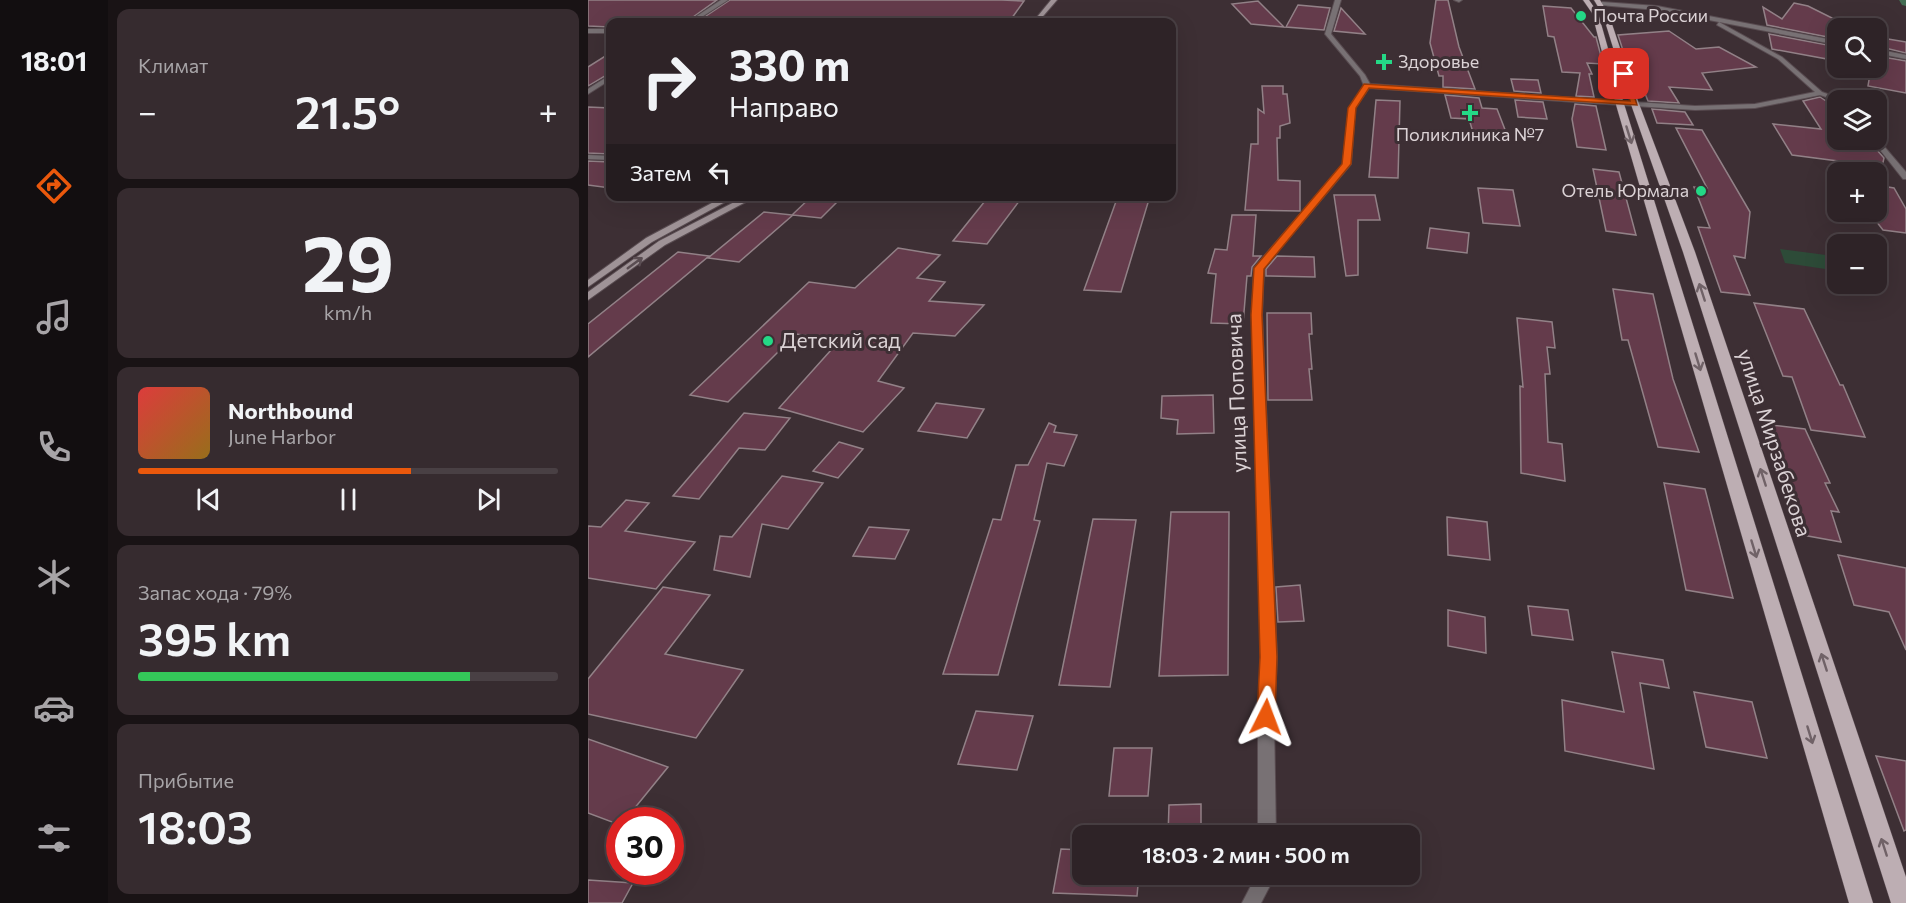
<!DOCTYPE html>
<html lang="ru">
<head>
<meta charset="utf-8">
<style>
  :root { --surface:#2e2327; --page:#362b2f; --text:#f1f3f6; --muted:#a7a4a7; --line:#494044; --accent:#ea580c }
  body { margin:0; font-family:Commissioner,sans-serif; background:var(--page); color:var(--text); height:100vh; display:flex; flex-direction:column; font-size:22px; white-space:nowrap }
  * { box-sizing:border-box; margin:0 }
  p { font-size:20px; color:var(--muted) }
  .icon { flex:none; width:33px; height:33px; fill:none; stroke:currentColor; stroke-width:2; stroke-linecap:round; stroke-linejoin:round }
  .map { position:relative; flex:1; overflow:hidden }
  .side { display:flex; flex-direction:column; gap:9px; padding:9px; background:#191315; width:480px }
  .side>* { flex:none }
  .guide { position:absolute; left:18px; top:18px; width:570px; height:183px; border-radius:12px; box-shadow:0 6px 24px #0002,0 0 0 2px var(--line); background:#2e2327; color:var(--text); overflow:hidden }
  .buttons { position:absolute; left:1239px; top:18px; display:grid; gap:12px }
  .buttons a { display:grid; place-items:center; width:60px; height:60px; border-radius:12px; background:var(--surface); box-shadow:0 6px 24px #0002,0 0 0 2px var(--line); font-size:30px }
  .speed { position:absolute; left:18px; top:807px; display:flex; gap:12px; font-size:30px; font-weight:700; text-align:center }
  .speed>* { display:grid; place-content:center; width:78px; height:78px; border-radius:50%; background:var(--surface); box-shadow:0 6px 24px #0002,0 0 0 2px var(--line); line-height:1 }
  .speed .limit { border:9px solid #d22; background:#fff; color:#111 }
  .pin { position:absolute; display:grid; place-items:center; width:51px; height:51px; color:#fff; margin:-26px; border-radius:12px; box-shadow:0 3px 9px #0006 }
  .me { position:absolute; width:66px; margin:-33px; rotate:3deg; stroke-linejoin:round; filter:drop-shadow(0 0 4px #0008) }
  .turn { display:flex; align-items:center; gap:21px; height:126px; padding:0 24px; font-size:27px }
  .turn .icon { width:78px; height:78px; stroke-width:2.5 }
  .turn b { display:block; font-size:42px; line-height:51px }
  .then { display:flex; align-items:center; height:57px; padding:0 24px; background:#0003; gap:12px; font-size:22px }
  .big { font-size:45px; font-weight:600; line-height:1.1 }
  .side .widget { flex:1; display:flex; flex-direction:column; justify-content:center; gap:9px; min-width:0; padding:0 21px; border-radius:12px; background:var(--page) }
  .side .dial { align-items:center; gap:0 }
  .dial b { font-size:78px; line-height:1 }
  .song { display:flex; align-items:center; gap:18px }
  .cover { width:72px; height:72px; border-radius:9px; background:linear-gradient(135deg,hsl(0 70% 55%),hsl(40 70% 35%)) }
  .played { height:6px; border-radius:3px; background:linear-gradient(90deg,var(--accent) 65%,var(--line) 65%) }
  .keys { display:flex; justify-content:space-around; direction:ltr }
  .heat { display:flex; justify-content:space-between; align-items:center; font-size:33px; direction:ltr }
  .charge { height:9px; border-radius:4px; background:linear-gradient(90deg,#34c759 79%,var(--line) 0) }
  .trip { position:absolute; left:484px; top:825px; width:348px; height:60px; border-radius:12px; background:var(--surface); box-shadow:0 6px 24px #0002,0 0 0 2px var(--line); font-weight:600; line-height:60px; text-align:center }
  main { display:flex; flex:1; min-height:0 }
  .menu { display:flex; flex-direction:column; width:108px; justify-content:space-around; align-items:center; background:#120e10; color:var(--muted) }
  .menu .icon { width:42px; height:42px }
  .menu .current { color:var(--accent) }
  .menu b { font-size:27px; color:var(--text) }
  .map>svg:first-child { display:block }
  .green { fill:#2d4b38 }
  .lines { fill:none; stroke-linecap:round; stroke-linejoin:round }
  .canal { fill:#436d53; fill-rule:evenodd }
  .building { fill:#643b4b; stroke:#928187; stroke-width:1.5 }
  .minor-casing { stroke:#594c51; stroke-width:2 }
  .secondary-casing { stroke:#594c51; stroke-width:2 }
  .primary-casing { stroke:#594c51; stroke-width:1 }
  .minor { fill:#787174; fill-rule:evenodd }
  .secondary { fill:#9f9397; fill-rule:evenodd }
  .primary { fill:#bdaeb3; fill-rule:evenodd }
  .oneway { stroke:#706267 }
  .oneway2 { stroke:#5a4d52 }
  .route { fill:#ea580c; stroke:#983908; stroke-width:1.5 }
  .poi-dot { fill:#24d886; stroke:#3d2f34; stroke-width:2 }
  .labels { text-anchor:middle; stroke-width:6; stroke-linejoin:round; paint-order:stroke }
  .far-poi-label { font-size:18px; fill:#dbd2d5; stroke:#3d2f34; text-anchor:start }
  .poi-label { font-size:21px; fill:#dbd2d5; stroke:#3d2f34; text-anchor:start }
  .street-label { font-size:21px; fill:#dbd2d5; stroke:#3d2f34 }
</style>
</head>
<body>
<main>
<nav class="menu">
<b>18:01</b>
<svg class="icon current" aria-label="directions" viewBox="0 0 24 24"><path d="M12 3l9 9-9 9-9-9zM9 14v-3h6M13 9l2 2-2 2"/></svg>
<svg class="icon" aria-label="music" viewBox="0 0 24 24"><path d="M9 18V5l10-2v13"/><circle cx="6" cy="18" r="3"/><circle cx="16" cy="16" r="3"/></svg>
<svg class="icon" aria-label="phone" viewBox="0 0 24 24"><path d="M5 4h4l2 5-3 2q2 4 5 5l2-3 5 2v4C11 20 4 13 5 4z"/></svg>
<svg class="icon" aria-label="climate" viewBox="0 0 24 24"><path d="M12 3v18M4 7l16 10M4 17L20 7"/></svg>
<svg class="icon" aria-label="car" viewBox="0 0 24 24"><path d="M5 17H2v-5l4-1 3-4h7l3 4 3 1v5h-3M9 17h6M6 11h13"/><circle cx="7" cy="17" r="2"/><circle cx="17" cy="17" r="2"/></svg>
<svg class="icon" aria-label="filters" viewBox="0 0 24 24"><path d="M4 7h16M4 17h16"/><circle cx="9" cy="7" r="2"/><circle cx="15" cy="17" r="2"/></svg>
</nav>
<section class="side">
<div class="widget"><p>Климат</p>
<div class="heat"><a>−</a><b class="big">21.5°</b><a>+</a></div>
</div>
<div class="widget dial"><b>29</b><p>km/h</p></div>
<div class="widget">
<div class="song"><i class="cover"></i><div><b>Northbound</b><p>June Harbor</p></div></div>
<div class="played"></div>
<div class="keys"><svg class="icon" aria-label="previous" viewBox="0 0 24 24"><path d="M18 5L8 12l10 7zM5 5v14"/></svg><svg class="icon" aria-label="pause" viewBox="0 0 24 24"><path d="M8 5v14M16 5v14"/></svg><svg class="icon" aria-label="next" viewBox="0 0 24 24"><path d="M6 5l10 7-10 7zM19 5v14"/></svg></div>
</div>
<div class="widget"><p>Запас хода · 79%</p><b class="big">395 km</b><div class="charge"></div></div>
<div class="widget"><p>Прибытие</p><b class="big">18:03</b></div>
</section>
<div class="map">
<svg width="1318" height="903" viewBox="0 0 1318 903">
  <rect width="100%" height="100%" fill="#3d2f34"/>
  <!-- green -->
  <polygon class="green" points="1192,249 1238,255 1244,270 1197,263"/>
  <g class="lines">
    <!-- canal -->
    <polygon class="canal" points="1311,0 1318,0 1318,6 1314,5"/>
  </g>
  <!-- building -->
  <g class="building">
    <polygon points="0,0 129,0 98,22 22,22 22,27 0,26"/>
    <polygon points="142,0 414,0 436,1 421,22 109,22"/>
    <polygon points="848,0 860,0 871,47 887,89 855,87 855,76 851,76 842,43"/>
    <polygon points="670,1 696,27 663,24 644,4"/>
    <polygon points="1206,3 1220,6 1250,21 1250,39 1179,25 1175,7 1194,19"/>
    <polygon points="710,5 742,8 736,30 698,27"/>
    <polygon points="955,6 983,8 1006,37 1008,37 1015,64 999,63 1004,74 1001,74 1006,97 988,96 992,73 974,72 966,37 960,36"/>
    <polygon points="753,8 777,34 746,31"/>
    <polygon points="1081,31 1108,49 1131,47 1168,67 1114,73 1124,90 1081,87 1091,103 1060,101 1046,66 1040,66 1030,35"/>
    <polygon points="1181,34 1250,47 1250,61 1184,49"/>
    <polygon points="1300,39 1318,42 1318,53 1297,48"/>
    <polygon points="22,53 22,73 0,86 0,67"/>
    <polygon points="1295,57 1318,61 1318,93 1280,86 1283,68 1292,68"/>
    <polygon points="923,79 950,80 953,93 926,91"/>
    <polygon points="674,86 695,86 695,94 699,94 702,123 692,126 692,138 689,138 690,180 712,181 712,211 657,210 663,144 670,144 670,109 676,113"/>
    <polygon points="857,95 891,98 894,108 909,109 921,140 887,139 881,119 863,118"/>
    <polygon points="1232,97 1244,105 1250,112 1250,143 1288,149 1296,158 1294,167 1290,167 1294,172 1257,172 1250,161 1204,155 1185,124 1233,129 1215,101"/>
    <polygon points="788,100 812,101 810,178 781,177"/>
    <polygon points="927,100 955,102 959,119 930,117"/>
    <polygon points="987,104 1008,106 1018,150 989,147 984,119"/>
    <polygon points="0,107 22,108 22,154 0,153"/>
    <polygon points="1064,109 1097,112 1105,125 1069,123"/>
    <polygon points="1088,128 1114,130 1162,212 1157,258 1146,256 1162,295 1133,292 1110,227 1122,228 1106,187 1119,188"/>
    <polygon points="0,161 22,162 22,188 0,185"/>
    <polygon points="1005,169 1031,172 1048,235 1018,231"/>
    <polygon points="1288,185 1306,188 1318,209 1318,233 1295,230 1288,221"/>
    <polygon points="890,188 925,190 932,226 895,223"/>
    <polygon points="746,195 787,195 792,220 770,220 770,275 758,276"/>
    <polygon points="224,196 255,196 233,218 205,215 151,262 120,258 176,212 204,215"/>
    <polygon points="401,196 435,196 399,244 365,241"/>
    <polygon points="530,196 562,196 533,292 496,290"/>
    <polygon points="644,215 668,215 665,256 673,256 664,267 663,276 659,276 655,324 623,323 628,274 620,273 627,249 639,250"/>
    <polygon points="842,228 881,233 879,253 839,248"/>
    <polygon points="310,248 352,255 329,278 357,282 341,301 396,305 367,336 325,333 290,381 316,388 275,432 191,408 252,340 208,334 140,402 102,395 221,282 267,288"/>
    <polygon points="90,252 121,256 0,357 0,324"/>
    <polygon points="689,256 726,257 727,277 678,276 678,269"/>
    <polygon points="1025,289 1065,294 1085,379 1111,452 1070,447 1040,340 1034,340"/>
    <polygon points="1166,303 1216,309 1252,385 1255,385 1277,437 1223,430 1204,377 1195,376"/>
    <polygon points="679,313 723,313 724,334 721,334 724,369 721,369 724,400 680,400"/>
    <polygon points="929,318 964,322 967,348 959,347 962,374 957,374 960,442 974,444 977,481 933,473 932,386 935,387"/>
    <polygon points="625,395 626,433 589,434 590,420 573,418 574,396"/>
    <polygon points="348,403 396,409 379,438 330,431"/>
    <polygon points="156,413 202,418 177,450 151,448 111,499 85,496"/>
    <polygon points="461,423 468,426 466,432 489,435 476,466 459,463 446,520 452,521 410,675 355,674 405,519 413,520 428,465 440,465"/>
    <polygon points="1183,425 1217,429 1242,483 1237,483 1251,512 1243,511 1253,542 1209,534 1202,512 1208,513 1184,452 1194,453"/>
    <polygon points="251,442 275,449 250,478 225,471"/>
    <polygon points="194,476 235,483 200,529 174,524 162,577 126,570 132,536 144,537"/>
    <polygon points="1076,483 1117,489 1145,598 1098,590"/>
    <polygon points="38,500 61,503 37,531 107,542 68,589 0,578 0,526 13,527"/>
    <polygon points="583,512 641,512 640,675 571,676"/>
    <polygon points="859,517 899,522 902,560 860,555"/>
    <polygon points="505,519 548,520 522,687 471,685"/>
    <polygon points="281,527 321,530 307,559 265,556"/>
    <polygon points="1250,555 1318,568 1318,650 1301,612 1266,605"/>
    <polygon points="712,585 716,621 690,622 688,587"/>
    <polygon points="75,587 122,595 77,654 155,670 108,738 0,714 0,679"/>
    <polygon points="940,606 980,610 985,640 944,635"/>
    <polygon points="860,610 897,617 898,653 860,646"/>
    <polygon points="1024,652 1075,660 1081,688 1052,683 1066,769 977,751 974,700 1036,712"/>
    <polygon points="1106,692 1164,702 1179,758 1118,747"/>
    <polygon points="388,711 445,716 429,770 370,764"/>
    <polygon points="0,739 80,767 37,820 32,820 32,825 0,813"/>
    <polygon points="526,748 564,748 560,796 521,796"/>
    <polygon points="1288,756 1318,761 1318,830 1316,831"/>
    <polygon points="613,804 613,836 580,836 581,805"/>
    <polygon points="473,849 495,850 495,874 551,874 549,896 465,893"/>
    <polygon points="0,880 45,883 34,903 0,903"/>
  </g>
  <g class="lines">
    <defs>
      <g id="minor">
        <polygon points="133,0 140,0 106,22 100,22"/>
        <polygon points="747,0 753,0 743,34 777,75 782,84 1107,106 1167,104 1227,92 1190,59 1129,25 1131,22 1194,57 1234,92 1256,100 1250,101 1232,95 1167,108 1107,110 781,88 767,108 763,164 676,268 674,315 689,657 686,717 688,836 670,836 670,717 673,657 664,315 666,268 755,164 761,108 776,86 772,76 737,34"/>
        <polygon points="866,0 874,0 871,2"/>
        <polygon points="1014,2 1069,6 1250,41 1250,45 1069,10 1012,5"/>
        <rect x="0" y="29" width="22" height="4"/>
        <polygon points="1288,49 1318,55 1318,59 1288,53"/>
        <polygon points="22,75 22,80 0,94 0,89"/>
        <polygon points="1288,137 1318,172 1318,179 1315,179 1285,141 1288,140"/>
        <polygon points="0,155 22,156 22,160 0,159"/>
        <polygon points="669,874 688,874 673,903 654,903"/>
      </g>
      <g id="secondary">
        <polygon points="463,0 469,0 450,22 445,22"/>
        <polygon points="137,196 148,196 64,242 0,287 0,280 58,238"/>
        <polygon points="158,196 169,196 77,245 0,300 0,292 71,241"/>
      </g>
      <g id="primary">
        <polygon points="995,0 1001,0 1010,13 1032,91 1285,903 1261,903 1024,91 1004,13"/>
        <polygon points="1006,0 1012,0 1021,15 1047,93 1107,252 1318,877 1318,903 1303,903 1095,252 1039,93 1015,15"/>
      </g>
    </defs>
    <!-- minor casing -->
    <use href="#minor" class="minor-casing"/>
    <!-- secondary casing -->
    <use href="#secondary" class="secondary-casing"/>
    <!-- primary casing -->
    <use href="#primary" class="primary-casing"/>
    <!-- minor -->
    <use href="#minor" class="minor"/>
    <!-- secondary -->
    <use href="#secondary" class="secondary"/>
    <!-- primary -->
    <use href="#primary" class="primary"/>
  </g>
  <!-- one-way arrows -->
  <defs><path id="oneway-shaft" d="M-6 0H5M1.5-3L5.5 0L1.5 3" fill="none" stroke-width="1.6" stroke-linecap="round" stroke-linejoin="round" transform="scale(1.5)"/></defs>
  <g class="oneway">
    <use href="#oneway-shaft" transform="translate(1041 135) rotate(73)"/>
    <use href="#oneway-shaft" transform="translate(1114 292) rotate(-108)"/>
    <use href="#oneway-shaft" transform="translate(1110 362) rotate(73)"/>
    <use href="#oneway-shaft" transform="translate(1175 477) rotate(-108)"/>
    <use href="#oneway-shaft" transform="translate(1166 549) rotate(73)"/>
    <use href="#oneway-shaft" transform="translate(1236 662) rotate(-108)"/>
    <use href="#oneway-shaft" transform="translate(1222 735) rotate(73)"/>
    <use href="#oneway-shaft" transform="translate(1296 847) rotate(-108)"/>
  </g>
  <use class="oneway2" href="#oneway-shaft" transform="translate(47 263) rotate(-36)"/>
  <!-- route -->
  <polygon class="route" points="1036,71 1040,74 1049,105 781,88 768,108 763,164 676,269 674,315 689,657 687,717 684,723 678,726 672,723 669,717 672,657 663,315 666,268 754,164 760,108 776,84 1042,101 1033,74"/>
  <!-- markers -->
  <g class="poi-dot">
    <circle cx="993" cy="16" r="6"/>
    <path d="M793 53h6v6h6v6h-6v6h-6v-6h-6v-6h6z"/>
    <path d="M879 104h6v6h6v6h-6v6h-6v-6h-6v-6h6z"/>
    <circle cx="1113" cy="191" r="6"/>
    <circle cx="180" cy="341" r="6"/>
  </g>
  <g class="labels">
    <!-- far-poi labels -->
    <g class="far-poi-label">
      <text x="1005" y="22">Почта России</text>
      <text x="810" y="68">Здоровье</text>
      <text x="882" y="141" text-anchor="middle">Поликлиника №7</text>
      <text x="1101" y="197" text-anchor="end">Отель Юрмала</text>
    </g>
    <!-- poi labels -->
    <g class="poi-label">
      <text x="192" y="348">Детский сад</text>
    </g>
    <!-- street labels -->
    <g class="street-label">
      <text transform="translate(649 393) rotate(-92)" y="7">улица Поповича</text>
      <text transform="translate(1186 443) rotate(72)" y="7">улица Мирзабекова</text>
    </g>
  </g>
</svg>
<div class="buttons">
<a><svg class="icon" aria-label="search" viewBox="0 0 24 24"><circle cx="10" cy="10" r="6"/><path d="M15 15l6 6"/></svg></a>
<a><svg class="icon" aria-label="layers" viewBox="0 0 24 24"><path d="M12 4l9 5-9 5-9-5zM3 14l9 5 9-5"/></svg></a>
<a>+</a>
<a>−</a>
</div>
<div class="speed"><div class="limit">30</div></div>
<div class="pin" style="left:1036px;top:74px;background:#d93025"><svg class="icon" aria-label="arrive" viewBox="0 0 24 24"><path d="M6 21V4h12l-3 4 3 4H6"/></svg></div>
<svg class="me" style="left:678px;top:717px" viewBox="-20 -20 40 40"><path d="M0-17L14 15 0 8-14 15z" fill="#ea580c" stroke="#fff" stroke-width="4"/></svg>
<div class="trip">18:03 · 2 мин · 500 m</div>
<div class="guide">
<div class="turn"><svg class="icon" aria-label="right" viewBox="0 0 24 24"><path d="M7 20v-9h11M14 6l5 5-5 5"/></svg><div><b>330 m</b>Направо</div></div>
<div class="then">Затем<svg class="icon" aria-label="left" viewBox="0 0 24 24"><path d="M17 20v-9H6M10 6l-5 5 5 5"/></svg></div>
</div>
</div>
</main>
</body>
</html>
